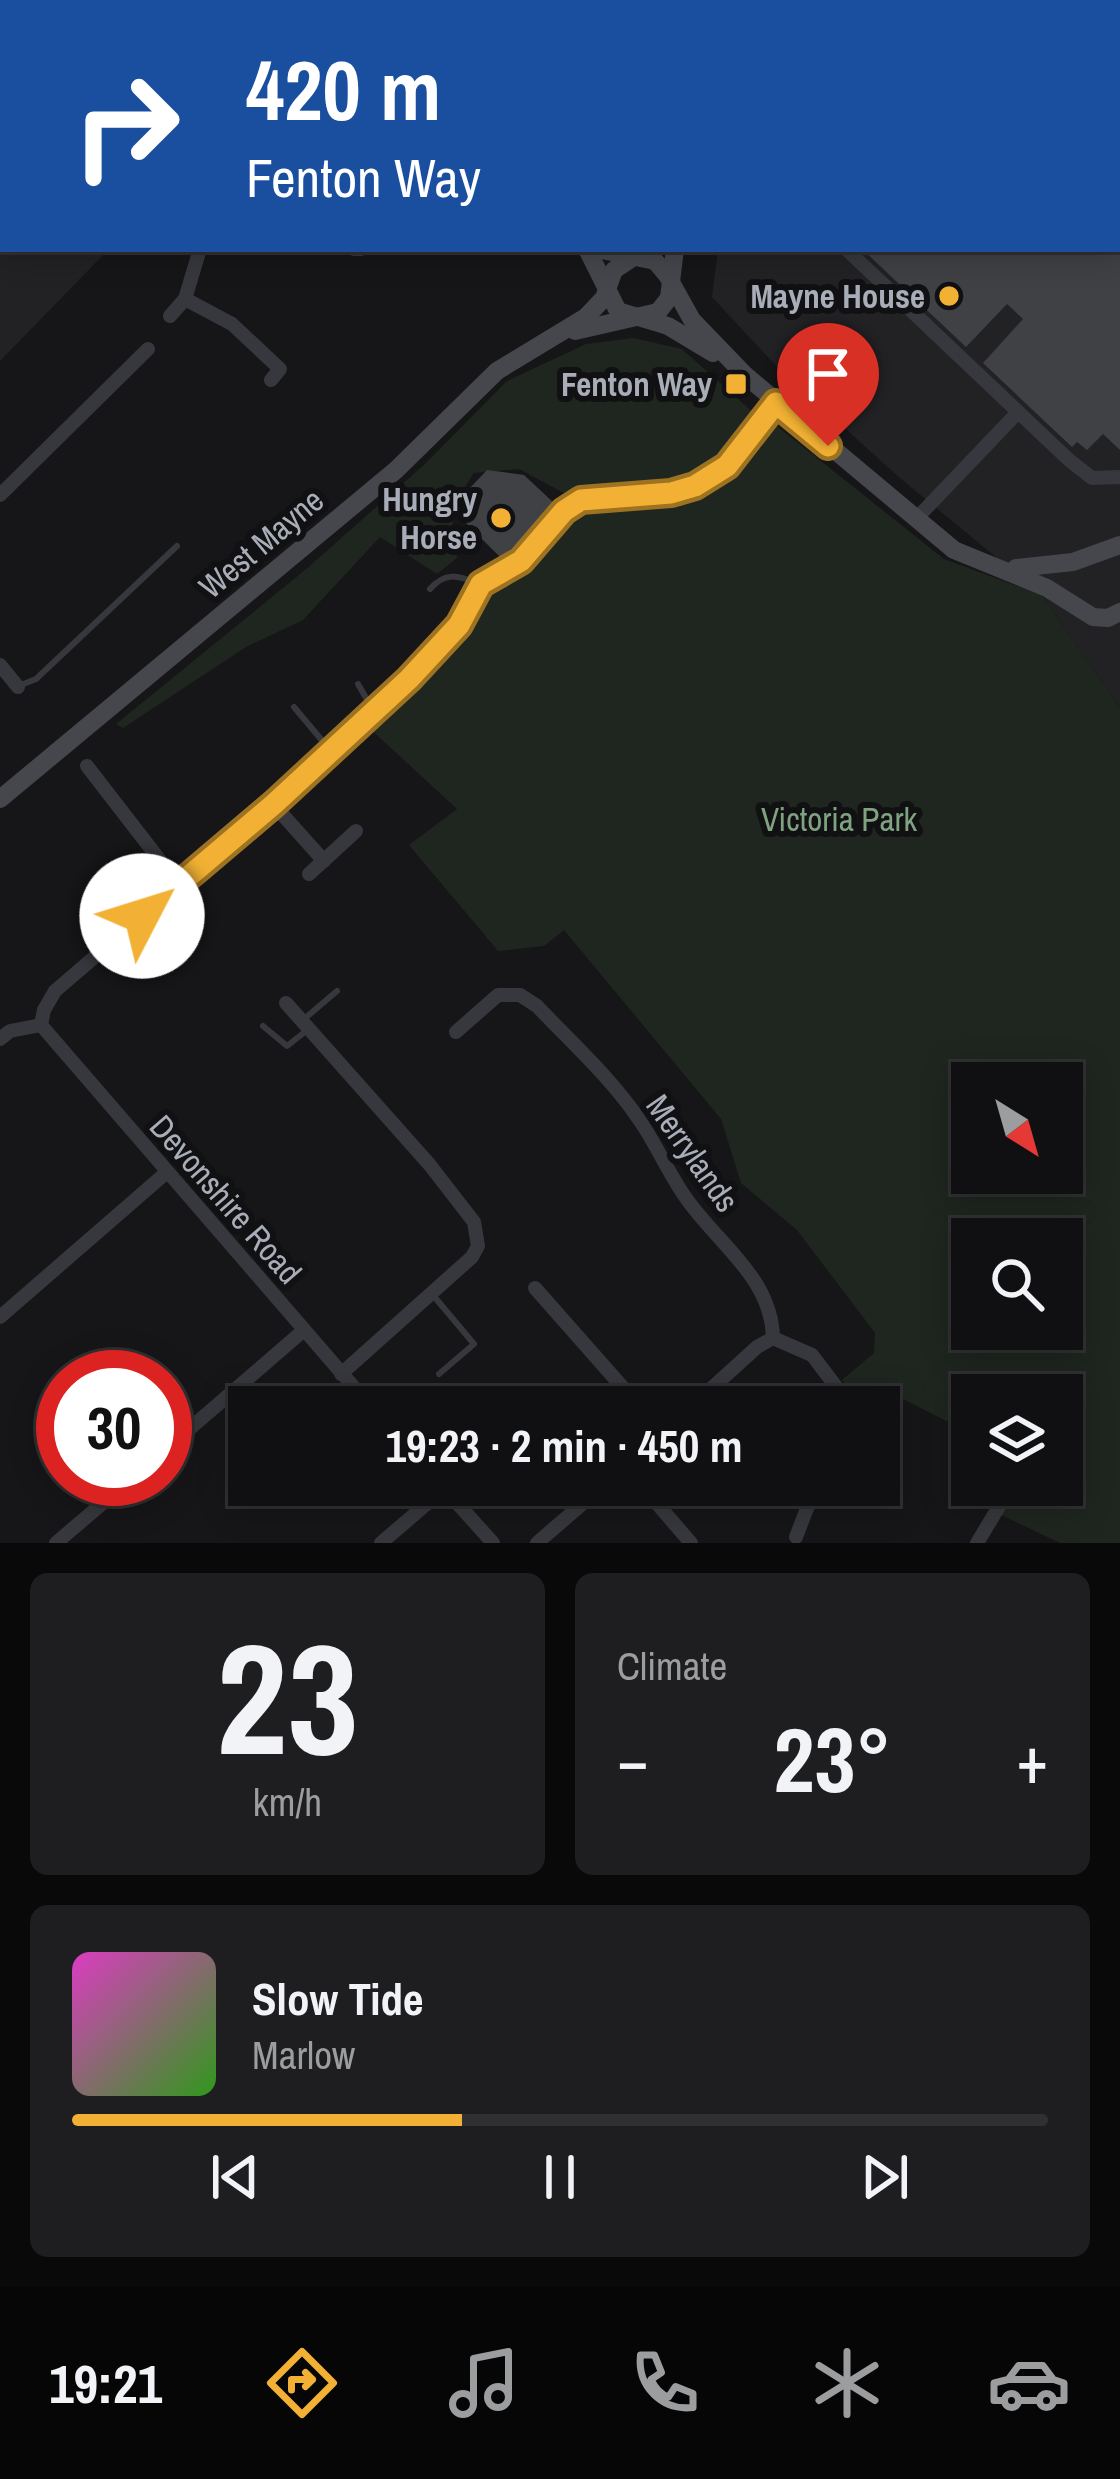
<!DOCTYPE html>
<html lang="en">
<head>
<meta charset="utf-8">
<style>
  :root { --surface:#101012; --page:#1e1e20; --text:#f1f3f6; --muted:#9c9d9f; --line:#303032; --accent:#f2b134 }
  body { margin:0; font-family:"Archivo Narrow",sans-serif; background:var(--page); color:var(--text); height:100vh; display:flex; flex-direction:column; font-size:45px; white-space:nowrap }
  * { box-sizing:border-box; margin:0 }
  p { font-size:39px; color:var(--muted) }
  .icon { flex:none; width:66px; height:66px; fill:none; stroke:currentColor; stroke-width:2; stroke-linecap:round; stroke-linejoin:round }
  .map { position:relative; height:1543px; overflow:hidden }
  .details { display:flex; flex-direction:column; gap:30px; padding:30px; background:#09090a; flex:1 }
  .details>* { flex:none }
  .guide { position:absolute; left:0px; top:0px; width:1122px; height:252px; box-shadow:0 6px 30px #0003,0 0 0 3px var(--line); background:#1a4fa0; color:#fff; overflow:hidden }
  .needle { width:78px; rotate:143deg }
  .controls { position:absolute; left:951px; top:1062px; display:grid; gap:24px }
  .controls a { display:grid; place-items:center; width:132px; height:132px; border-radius:0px; background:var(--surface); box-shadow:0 6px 30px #0003,0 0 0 3px var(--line); font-size:60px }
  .speed { position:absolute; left:36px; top:1350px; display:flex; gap:24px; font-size:60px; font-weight:700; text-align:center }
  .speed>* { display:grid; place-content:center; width:156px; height:156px; border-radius:50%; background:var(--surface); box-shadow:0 6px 30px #0003,0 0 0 3px var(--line); line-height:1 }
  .speed .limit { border:18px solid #d22; background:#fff; color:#111 }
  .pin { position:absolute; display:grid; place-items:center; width:102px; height:102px; color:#fff; margin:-123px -51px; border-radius:50% 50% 50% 0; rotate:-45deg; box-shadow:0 0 12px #0007 }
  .pin .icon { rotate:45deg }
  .me { position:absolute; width:132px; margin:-66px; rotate:50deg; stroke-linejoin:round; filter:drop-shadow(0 0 9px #0008) }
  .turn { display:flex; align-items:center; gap:42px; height:252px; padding:0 48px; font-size:54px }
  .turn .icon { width:156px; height:156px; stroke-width:2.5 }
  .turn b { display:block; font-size:84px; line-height:102px }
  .big { font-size:90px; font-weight:800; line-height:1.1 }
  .details .card { flex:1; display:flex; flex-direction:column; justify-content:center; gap:18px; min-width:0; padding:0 42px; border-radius:18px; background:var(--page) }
  .details .dial { align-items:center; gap:0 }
  .dial b { font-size:156px; line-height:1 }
  .song { display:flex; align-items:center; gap:36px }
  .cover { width:144px; height:144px; border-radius:18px; background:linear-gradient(135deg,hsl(310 70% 55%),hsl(110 70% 35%)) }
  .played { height:12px; border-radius:6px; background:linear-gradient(90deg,var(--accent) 40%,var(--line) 40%) }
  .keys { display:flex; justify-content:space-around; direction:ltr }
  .heat { display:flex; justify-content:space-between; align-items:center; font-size:66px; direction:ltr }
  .details .tiles { flex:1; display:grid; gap:30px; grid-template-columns:1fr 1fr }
  .card:last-child { grid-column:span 2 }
  .trip { position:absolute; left:228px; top:1386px; width:672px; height:120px; border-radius:0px; background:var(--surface); box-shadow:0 6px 30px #0003,0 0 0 3px var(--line); font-weight:800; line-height:120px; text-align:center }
  .menu { display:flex; height:192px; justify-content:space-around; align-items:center; background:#060607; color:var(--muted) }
  .menu .icon { width:84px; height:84px }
  .menu .selected { color:var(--accent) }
  .menu b { font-size:54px; color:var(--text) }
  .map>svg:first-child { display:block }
  .built { fill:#222225 }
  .green { fill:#1e261f; fill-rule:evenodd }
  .building { fill:#404145 }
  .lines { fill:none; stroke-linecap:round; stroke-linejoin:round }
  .lane { stroke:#37383d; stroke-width:6 }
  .street { stroke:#37383d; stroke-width:14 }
  .secondary { stroke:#45474d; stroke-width:18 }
  .route-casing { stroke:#9d7322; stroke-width:30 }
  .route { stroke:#f2b134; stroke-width:21 }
  .poi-dot { fill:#f2b134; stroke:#111113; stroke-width:4.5 }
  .labels { text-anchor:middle; stroke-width:12; stroke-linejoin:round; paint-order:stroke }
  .poi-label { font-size:33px; font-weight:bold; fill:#a8adb8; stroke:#111113; text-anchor:end }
  .street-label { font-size:33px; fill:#a8adb8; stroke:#111113 }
  .park-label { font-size:33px; fill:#7fa381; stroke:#111113 }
</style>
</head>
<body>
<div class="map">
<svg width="1120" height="1543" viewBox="0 0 1120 1543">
  <rect width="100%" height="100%" fill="#161618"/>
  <!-- built -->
  <g class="built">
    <polygon points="0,0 13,3 3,3 3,249 109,249 0,361"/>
    <polygon points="885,0 1120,0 1120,708 1042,595 901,479 778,368 712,297 718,249 1119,249 1119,3 882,3"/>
  </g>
  <!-- green -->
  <g class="green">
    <polygon points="633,338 682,349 755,414 721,455 674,488 564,493 519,469 474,473 451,508 457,558 437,574 380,537 303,620 246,647 123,728 116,724 305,570 425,464 507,381 586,344"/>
    <path d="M777 426 944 559 1042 595 1120 708V1543H1060L997 1513 987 1500 992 1485H1062V1395H972V1434L889 1392 874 1407H864L842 1380 874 1353 875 1333 797 1230 741 1183 721 1119 564 930 544 946 498 951 409 845 457 809 366 725 492 590 520 573 574 512 588 505 678 506 725 483ZM972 1083H1062V1173H972ZM972 1239H1062V1329H972Z"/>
  </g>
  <!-- building -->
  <g class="building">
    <polygon points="862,249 1120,249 1120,450 1103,434 1087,450 1077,442 1072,447 983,363 1023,319 1007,304 966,347"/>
    <polygon points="487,470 524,475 555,504 502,559 451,508"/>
  </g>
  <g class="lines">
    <!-- lane -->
    <g class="lane">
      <path d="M430 589C445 572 457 575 477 583"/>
      <polyline points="358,684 373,710"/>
      <polyline points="21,685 36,679 177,546"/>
      <polyline points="294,707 330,750"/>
      <path d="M142 914C140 891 138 877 155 860"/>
      <polyline points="304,1019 337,991"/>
      <polyline points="263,1026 287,1046 306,1031"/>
      <polyline points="432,1294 474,1344 439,1374"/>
    </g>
    <!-- street -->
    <g class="street">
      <polyline points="356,0 357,3"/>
      <polyline points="631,0 635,3"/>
      <polyline points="1085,0 1088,3"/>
      <polyline points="113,3 117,0"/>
      <polyline points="721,3 724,0"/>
      <polyline points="914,3 917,0"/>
      <polyline points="1119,30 1120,31"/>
      <polyline points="354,249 361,249"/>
      <polyline points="846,249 1069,460 1092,478 1120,477"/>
      <polyline points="185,299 232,324 280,369 271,380"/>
      <polyline points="170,316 185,299 200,249"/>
      <polyline points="0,495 148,349"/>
      <polyline points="916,519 1018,412"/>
      <polyline points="0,665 18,687"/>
      <polyline points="87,766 179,885"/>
      <polyline points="273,804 324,861"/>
      <polyline points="309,874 356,831"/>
      <polyline points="286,1003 429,1164 474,1222 478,1246 472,1257 341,1374"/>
      <polyline points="41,1025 44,1010 55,991 273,804 409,679 459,625 481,584 521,561 564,511 581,500 671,493 695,486 727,466 776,403"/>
      <polyline points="41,1025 371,1407"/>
      <path d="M456 1032 498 995H520L537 1006C571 1042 610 1077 638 1118 656 1143 668 1173 686 1198 718 1244 772 1278 773 1338L757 1347 691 1407"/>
      <polyline points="0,1039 10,1031 41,1025"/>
      <polyline points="535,1288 640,1407"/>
      <polyline points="0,1317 167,1172"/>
      <polyline points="773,1338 812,1355 847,1401 845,1407"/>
      <polyline points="165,1450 304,1330"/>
      <polyline points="441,1485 493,1543"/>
      <polyline points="641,1485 691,1543"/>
      <polyline points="796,1537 816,1485"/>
      <polyline points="56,1543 131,1479"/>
      <polyline points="381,1543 444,1489"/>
      <polyline points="537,1543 604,1485"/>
      <polyline points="977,1543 1006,1495"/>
    </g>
    <!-- secondary -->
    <g class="secondary">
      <polyline points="459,3 460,0"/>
      <polyline points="823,3 825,0"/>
      <polyline points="587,249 618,311 668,326 713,353"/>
      <polyline points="597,249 655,261 667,275 692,320 745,375 954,550 1047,588 1093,617 1108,618 1120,612"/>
      <polyline points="575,331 658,312 669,298 675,249"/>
      <polyline points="1016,568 1073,562 1120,545"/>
      <polyline points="0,799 396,470 497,371 586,317 604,298 614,270 646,249"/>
    </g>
  </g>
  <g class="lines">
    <defs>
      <polyline id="route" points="142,916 274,804 409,679 459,625 481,584 521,561 564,511 581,500 671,493 695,486 727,466 776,403 828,446"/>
    </defs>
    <!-- route casing -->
    <use href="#route" class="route-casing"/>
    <!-- route -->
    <use href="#route" class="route"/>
  </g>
  <!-- markers -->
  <g class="poi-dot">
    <circle cx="949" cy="296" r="12"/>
    <rect x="724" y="372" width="24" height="24" rx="6"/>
    <circle cx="501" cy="518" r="12"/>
  </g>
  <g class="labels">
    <!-- poi labels -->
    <g class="poi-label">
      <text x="925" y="308">Mayne House</text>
      <text x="712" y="396">Fenton Way</text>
      <text x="477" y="511">Hungry<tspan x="477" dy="38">Horse</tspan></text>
    </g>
    <!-- street labels -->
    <g class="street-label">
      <text transform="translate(261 543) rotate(-40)" y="12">West Mayne</text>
      <text transform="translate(693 1153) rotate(55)" y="12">Merrylands</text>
      <text transform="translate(226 1199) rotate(49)" y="12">Devonshire Road</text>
    </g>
    <!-- park labels -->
    <g class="park-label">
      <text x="839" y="831">Victoria Park</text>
    </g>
  </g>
</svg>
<div class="controls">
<a><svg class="needle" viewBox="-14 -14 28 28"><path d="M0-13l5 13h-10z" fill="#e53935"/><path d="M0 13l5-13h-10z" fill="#9c9d9f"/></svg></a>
<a><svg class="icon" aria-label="search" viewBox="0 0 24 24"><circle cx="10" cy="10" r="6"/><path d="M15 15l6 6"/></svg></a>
<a><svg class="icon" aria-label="layers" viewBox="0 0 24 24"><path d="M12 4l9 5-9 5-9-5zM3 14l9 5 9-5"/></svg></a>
</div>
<div class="speed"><div class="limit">30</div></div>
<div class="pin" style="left:828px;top:446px;background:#d93025"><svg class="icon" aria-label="arrive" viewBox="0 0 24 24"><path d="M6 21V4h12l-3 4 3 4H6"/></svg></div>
<svg class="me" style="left:142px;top:916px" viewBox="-20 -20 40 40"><circle r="19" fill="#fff"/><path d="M0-13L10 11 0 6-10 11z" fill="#f2b134"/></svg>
<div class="trip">19:23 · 2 min · 450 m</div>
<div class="guide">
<div class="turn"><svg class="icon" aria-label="right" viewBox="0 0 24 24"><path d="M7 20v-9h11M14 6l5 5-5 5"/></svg><div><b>420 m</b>Fenton Way</div></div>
</div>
</div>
<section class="details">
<div class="tiles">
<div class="card dial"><b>23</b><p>km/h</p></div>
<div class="card"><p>Climate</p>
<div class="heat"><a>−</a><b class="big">23°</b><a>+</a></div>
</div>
<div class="card">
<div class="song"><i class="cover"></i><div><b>Slow Tide</b><p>Marlow</p></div></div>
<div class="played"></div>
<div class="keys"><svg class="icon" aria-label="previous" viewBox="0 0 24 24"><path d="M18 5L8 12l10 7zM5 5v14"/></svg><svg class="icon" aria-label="pause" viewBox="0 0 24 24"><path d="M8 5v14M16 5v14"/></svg><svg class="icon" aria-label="next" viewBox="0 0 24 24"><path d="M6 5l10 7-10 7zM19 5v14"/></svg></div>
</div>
</div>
</section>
<nav class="menu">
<b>19:21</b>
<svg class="icon selected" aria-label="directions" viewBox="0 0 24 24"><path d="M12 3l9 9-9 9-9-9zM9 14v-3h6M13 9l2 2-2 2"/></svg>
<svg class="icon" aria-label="music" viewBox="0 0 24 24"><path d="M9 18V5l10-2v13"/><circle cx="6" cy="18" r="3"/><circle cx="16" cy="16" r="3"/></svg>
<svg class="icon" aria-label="phone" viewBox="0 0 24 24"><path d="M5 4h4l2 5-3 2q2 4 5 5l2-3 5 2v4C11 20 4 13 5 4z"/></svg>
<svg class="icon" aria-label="climate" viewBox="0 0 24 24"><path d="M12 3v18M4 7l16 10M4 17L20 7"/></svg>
<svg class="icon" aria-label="car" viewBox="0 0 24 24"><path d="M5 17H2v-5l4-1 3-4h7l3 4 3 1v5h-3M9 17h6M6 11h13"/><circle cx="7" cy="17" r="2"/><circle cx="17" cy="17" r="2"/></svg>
</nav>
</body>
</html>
